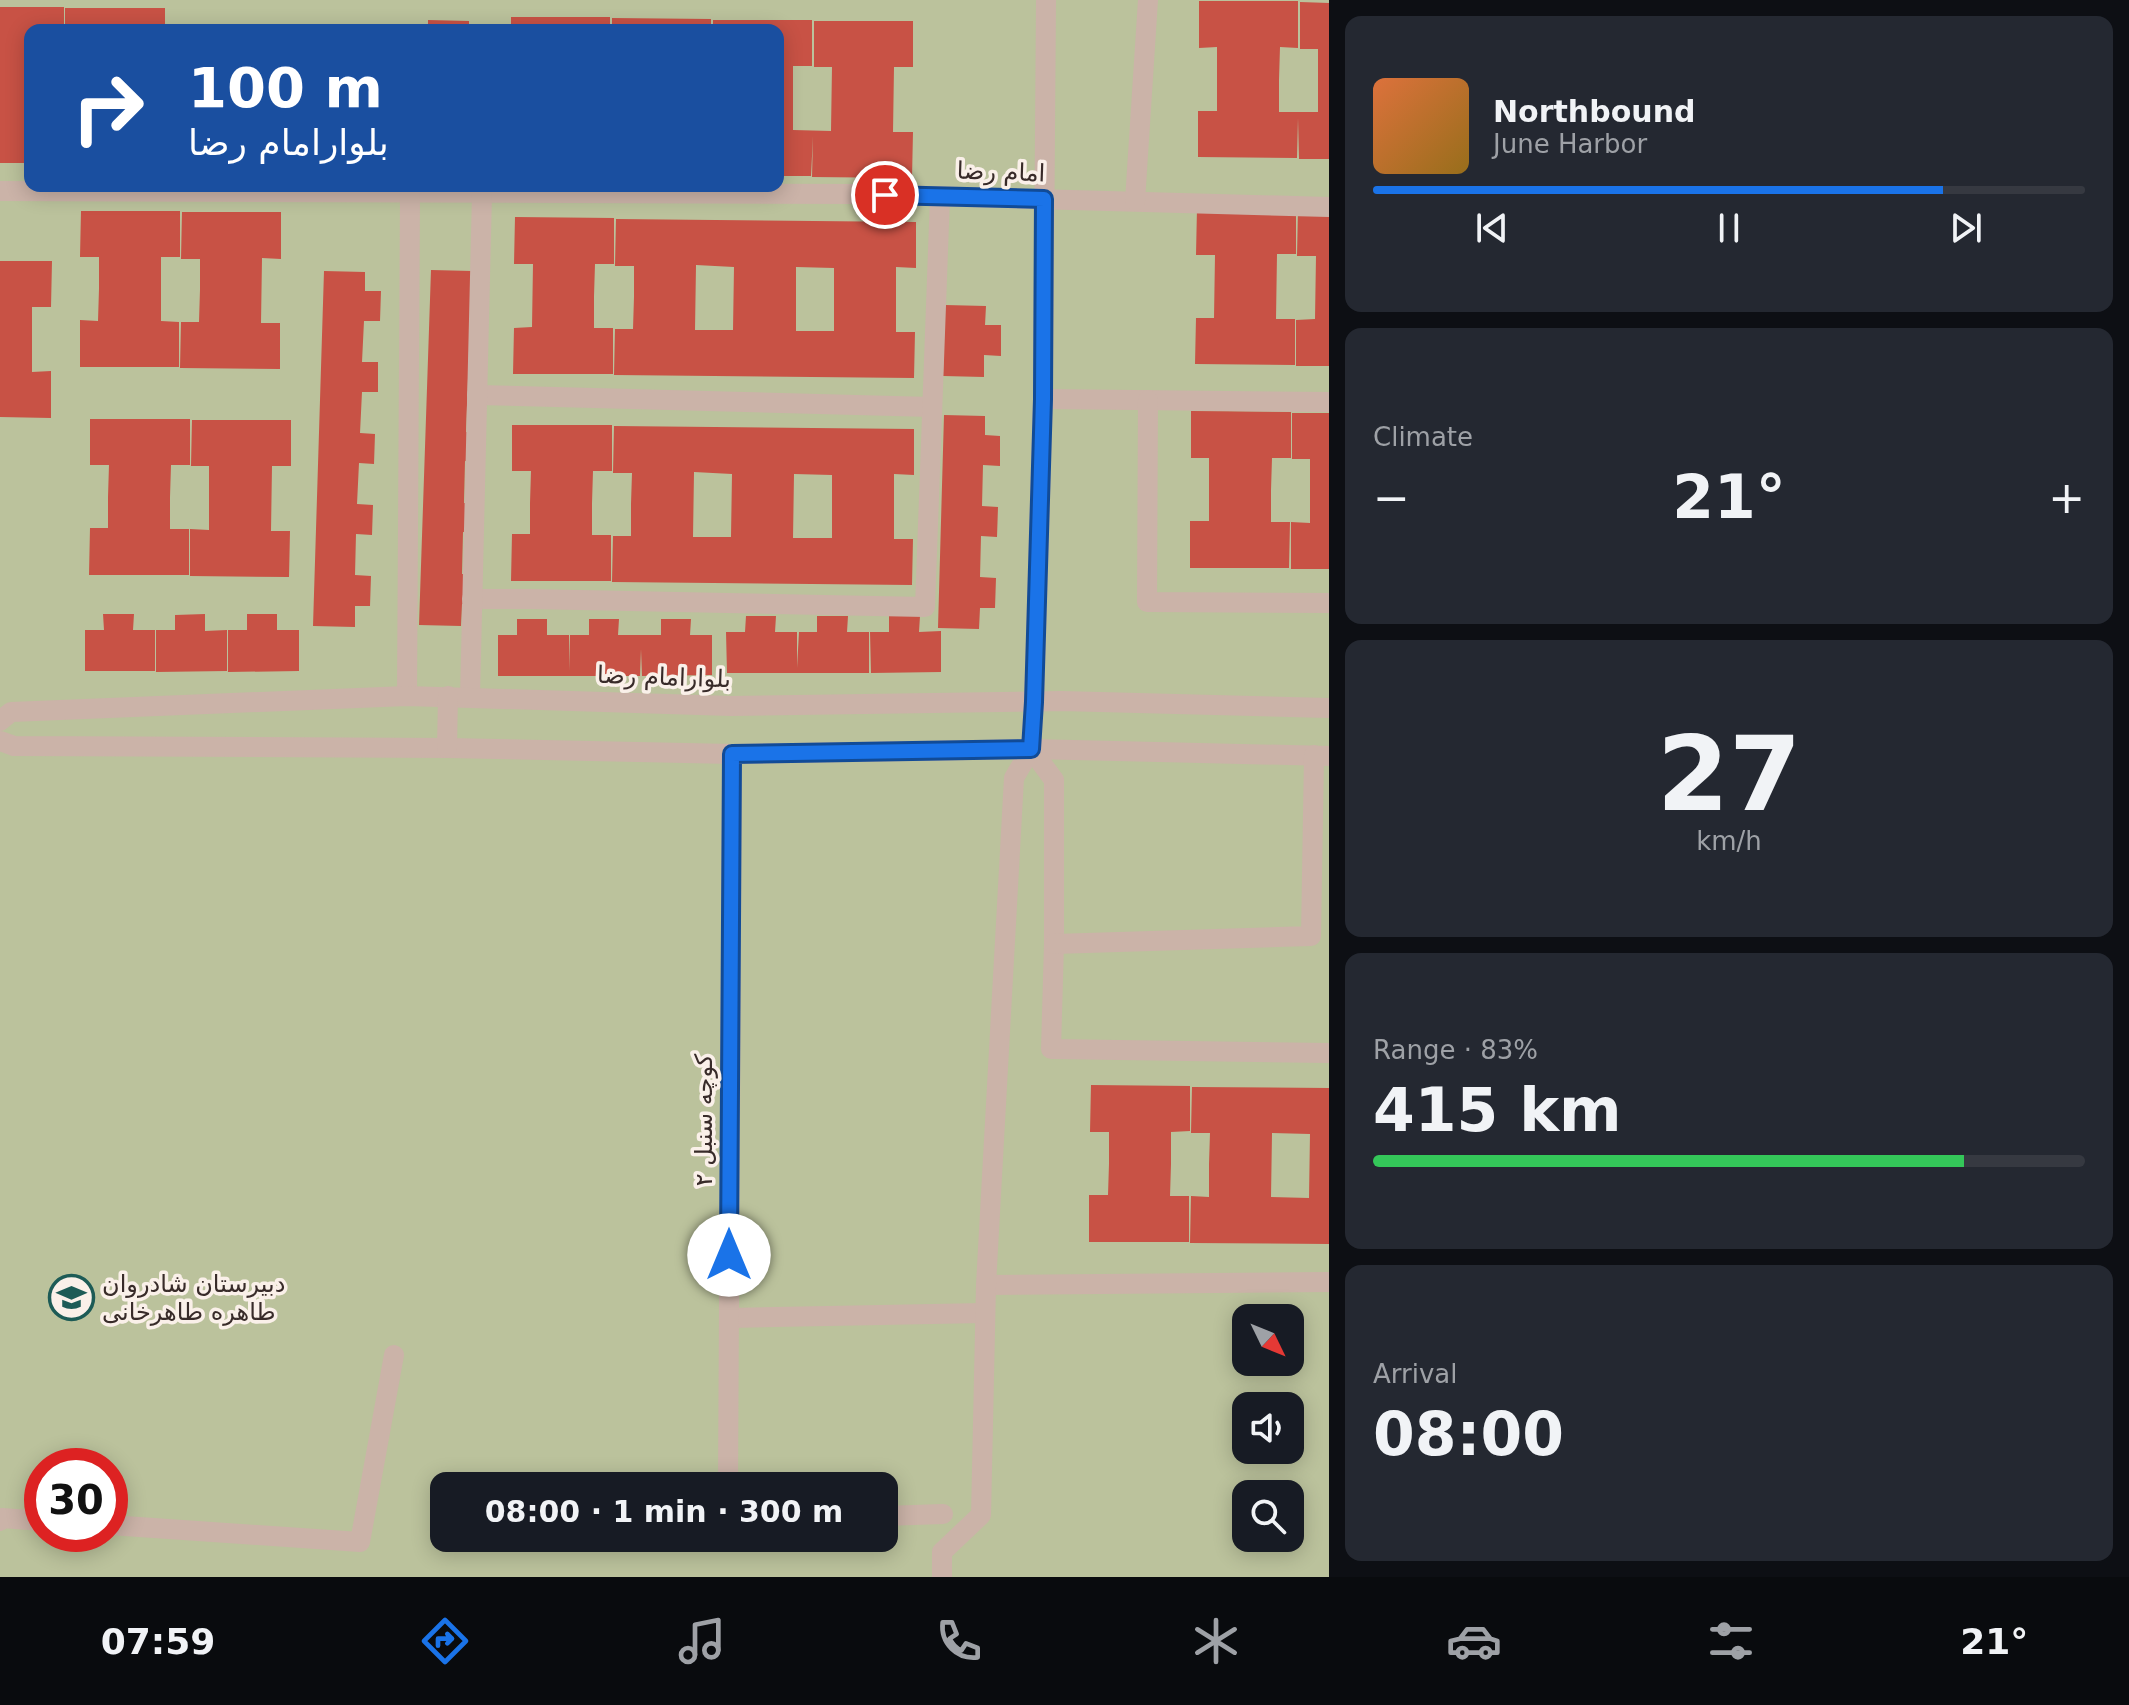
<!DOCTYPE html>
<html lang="en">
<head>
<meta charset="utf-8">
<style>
  :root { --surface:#171b24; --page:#242831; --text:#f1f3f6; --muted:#9ea1a6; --line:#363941; --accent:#1a73e8 }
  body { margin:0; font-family:"DejaVu Sans","Noto Naskh Arabic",sans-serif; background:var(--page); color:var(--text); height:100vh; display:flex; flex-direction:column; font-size:30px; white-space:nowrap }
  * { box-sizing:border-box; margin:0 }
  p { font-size:26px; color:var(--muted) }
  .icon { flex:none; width:44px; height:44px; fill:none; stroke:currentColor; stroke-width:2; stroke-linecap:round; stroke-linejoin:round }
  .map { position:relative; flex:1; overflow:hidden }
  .side { display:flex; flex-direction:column; gap:16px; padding:16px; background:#0d0f14; width:800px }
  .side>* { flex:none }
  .guide { position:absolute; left:24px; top:24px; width:760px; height:168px; border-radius:16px; box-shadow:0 4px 20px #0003; background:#1a4fa0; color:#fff; overflow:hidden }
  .needle { width:52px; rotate:133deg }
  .buttons { position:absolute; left:1232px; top:1304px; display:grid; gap:16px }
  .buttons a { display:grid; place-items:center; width:72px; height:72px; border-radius:16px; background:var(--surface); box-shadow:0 4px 20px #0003; font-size:40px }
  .speed { position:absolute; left:24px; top:1448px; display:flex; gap:16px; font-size:40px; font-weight:700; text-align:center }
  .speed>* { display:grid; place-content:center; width:104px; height:104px; border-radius:50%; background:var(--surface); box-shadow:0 4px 20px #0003; line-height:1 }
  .speed .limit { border:12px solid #d22; background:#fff; color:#111 }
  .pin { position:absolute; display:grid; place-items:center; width:68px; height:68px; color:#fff; margin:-34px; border:4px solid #fff; border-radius:50%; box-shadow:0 2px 8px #0007 }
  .me { position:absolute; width:88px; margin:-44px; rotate:0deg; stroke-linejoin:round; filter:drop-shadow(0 0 6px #0008) }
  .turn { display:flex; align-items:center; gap:28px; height:168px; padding:0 32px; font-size:36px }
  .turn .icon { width:104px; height:104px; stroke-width:2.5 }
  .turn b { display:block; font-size:56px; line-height:68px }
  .big { font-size:60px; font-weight:700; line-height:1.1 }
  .side .card { flex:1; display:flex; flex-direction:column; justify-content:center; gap:12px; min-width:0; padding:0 28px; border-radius:16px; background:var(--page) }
  .side .dial { align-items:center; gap:0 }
  .dial b { font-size:104px; line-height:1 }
  .song { display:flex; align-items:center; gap:24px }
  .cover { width:96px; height:96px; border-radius:12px; background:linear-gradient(135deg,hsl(20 70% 55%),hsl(40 70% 35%)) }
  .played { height:8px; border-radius:4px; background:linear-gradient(90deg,var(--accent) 80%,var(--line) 80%) }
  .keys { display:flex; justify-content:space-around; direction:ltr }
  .heat { display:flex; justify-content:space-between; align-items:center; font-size:44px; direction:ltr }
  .charge { height:12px; border-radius:6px; background:linear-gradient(90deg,#34c759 83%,var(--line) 0) }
  .trip { position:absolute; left:430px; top:1472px; width:468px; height:80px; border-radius:16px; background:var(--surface); box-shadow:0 4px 20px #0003; font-weight:700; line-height:80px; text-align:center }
  .tab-bar { display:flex; height:128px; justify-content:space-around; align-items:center; background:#090b0e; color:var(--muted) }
  .tab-bar .icon { width:56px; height:56px }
  .tab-bar .current { color:var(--accent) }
  .tab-bar b { font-size:36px; color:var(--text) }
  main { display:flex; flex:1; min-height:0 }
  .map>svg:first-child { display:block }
  .green { fill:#bbc29c; fill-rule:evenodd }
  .building { fill:#c85245; fill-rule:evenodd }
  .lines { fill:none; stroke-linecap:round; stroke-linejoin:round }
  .minor { stroke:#cbb3a8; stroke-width:20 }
  .route-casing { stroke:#114b97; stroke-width:20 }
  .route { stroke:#1a73e8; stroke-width:14 }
  .labels { text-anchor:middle; stroke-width:7; stroke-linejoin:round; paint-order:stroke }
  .street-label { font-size:24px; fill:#382b29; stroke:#faf0e9 }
  .poi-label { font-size:24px; fill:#382b29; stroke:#faf0e9; text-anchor:start }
</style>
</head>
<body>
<main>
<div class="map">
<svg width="1329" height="1577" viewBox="0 0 1329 1577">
  <rect width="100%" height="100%" fill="#f3e5dd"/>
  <!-- green -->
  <path class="green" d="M0 0H1329V1577H0ZM30 30H778V186H30ZM1246 1318H1290V1362H1246ZM1246 1406H1290V1450H1246ZM42 1466H110V1534H42ZM444 1486H884V1538H444ZM1246 1494H1290V1538H1246Z"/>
  <!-- building -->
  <g class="building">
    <polygon points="1199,1 1298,1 1298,48 1280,47 1279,80 1279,112 1318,112 1318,49 1300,49 1300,2 1329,3 1329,159 1299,159 1298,118 1297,158 1198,157 1198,111 1217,111 1217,47 1199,48"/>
    <polygon points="0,7 64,7 64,30 30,30 30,163 0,163"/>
    <rect x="65" y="8" width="100" height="22"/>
    <rect x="511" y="17" width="99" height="13"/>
    <polygon points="612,18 711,19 711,30 612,30"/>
    <polygon points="428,20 469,21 469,30 428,30"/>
    <polygon points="713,20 812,20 812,66 793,66 793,130 831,131 832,67 814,67 814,21 913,21 913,67 894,67 893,132 913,132 912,178 812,177 813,136 811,176 778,176 778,30 713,30"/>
    <polygon points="1197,208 1296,209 1296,254 1277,254 1276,319 1295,319 1295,365 1195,364 1196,318 1214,318 1215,255 1196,255"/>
    <polygon points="1298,209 1329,210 1329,366 1296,366 1296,320 1315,319 1316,256 1297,256"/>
    <polygon points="81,211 180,211 180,257 161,257 161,321 179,322 179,367 80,367 80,320 98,321 99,289 99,257 80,257"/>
    <polygon points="182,212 281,212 281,259 262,258 261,323 280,323 280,369 180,368 181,322 199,322 200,290 200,259 181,259"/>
    <polygon points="515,217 614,218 614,264 595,264 594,296 594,328 613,328 613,374 513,374 514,328 532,327 533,264 514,264"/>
    <path d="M616 219 916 222V268L896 267V332H915L914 378 614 375 615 329H633L634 297V266H615ZM696 265 734 267 733 330H695ZM796 267 834 268V331H796Z"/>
    <polygon points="0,261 52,261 51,307 32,307 32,372 51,371 51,418 0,417"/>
    <polygon points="431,270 472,271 466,432 482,432 481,463 465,461 464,503 480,503 479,534 463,532 462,574 477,574 477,605 462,604 461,626 419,625"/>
    <polygon points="324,271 365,272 365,291 381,291 380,321 364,321 362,362 378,362 378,392 362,392 360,433 375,434 374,464 359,463 357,504 373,505 372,535 356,534 355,575 371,576 370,606 355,606 355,627 313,626"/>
    <polygon points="945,305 986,306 985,325 1001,325 1001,356 984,355 984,377 943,376"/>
    <polygon points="1191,411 1291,412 1291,458 1272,458 1271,490 1271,522 1290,522 1289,568 1190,568 1190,521 1209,521 1209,458 1191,458"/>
    <polygon points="1292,413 1329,413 1329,569 1291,569 1291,522 1310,523 1310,459 1292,459"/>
    <polygon points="944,415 985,416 985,435 1000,436 1000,466 983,465 982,506 998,507 997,537 981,536 980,577 996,578 995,608 980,608 979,629 938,628"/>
    <polygon points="90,419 190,419 190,465 171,465 170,497 170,529 189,529 189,575 89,575 90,528 108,528 108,497 109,465 90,465"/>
    <polygon points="192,420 291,420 291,466 272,466 271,531 290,531 289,577 190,576 190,529 209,530 209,466 191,466"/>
    <polygon points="512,425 612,425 612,471 593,471 592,503 592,535 611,535 611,581 511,581 512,534 530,534 530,503 531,471 512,471"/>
    <path d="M614 426 914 429V475L894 474V539H913L912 585 612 582 613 536H631V504L632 473H613ZM694 472 732 474 731 537H693ZM794 474 832 475V538H793Z"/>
    <polygon points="103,614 134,614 133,630 155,630 155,671 85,671 85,630 104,630"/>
    <polygon points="205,614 205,631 227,630 227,671 156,672 156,630 175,630 175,615"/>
    <polygon points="247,614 277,614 277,630 299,630 299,671 228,672 228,630 247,630"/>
    <polygon points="746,616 776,616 775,632 797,632 797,668 799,632 817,632 817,616 848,616 847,632 869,632 869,673 727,673 726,632 745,632"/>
    <polygon points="889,616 920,616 919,632 941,631 941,672 871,673 870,632 889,632"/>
    <polygon points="517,619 547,619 547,635 569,635 570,671 570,635 589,635 589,619 619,619 618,635 661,635 661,619 691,619 690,635 712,635 712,675 642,676 641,649 640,676 498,676 498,635 517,635"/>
    <polygon points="1091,1085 1190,1086 1190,1131 1171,1132 1171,1164 1170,1196 1189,1196 1189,1242 1089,1242 1089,1195 1108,1195 1109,1164 1109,1132 1090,1132"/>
    <path d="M1192 1087 1329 1088V1244L1190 1243 1191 1196 1209 1197V1164L1210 1133H1191ZM1272 1133 1310 1134 1309 1198 1271 1197Z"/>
  </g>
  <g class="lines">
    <!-- minor -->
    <g class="minor">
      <polyline points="0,191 857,194 1329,207"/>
      <polyline points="1135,201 1148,0"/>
      <polyline points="477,395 932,407"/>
      <polyline points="1043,399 1329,402"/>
      <polyline points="1148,400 1147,602 1329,603"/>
      <polyline points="472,599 530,599 925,607 940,196"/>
      <polyline points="407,696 410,192"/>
      <polyline points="470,697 482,193"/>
      <polyline points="0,721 11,712 407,696 731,706 1061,701 1329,708"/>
      <polyline points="0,741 14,746 447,748 732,754 1031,749 1329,756"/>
      <polyline points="447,748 448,696"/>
      <polyline points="1031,749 1054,780 1054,944 1051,1049 1329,1053"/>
      <polyline points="1054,944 1311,936 1314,755"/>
      <polyline points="986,1285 1329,1282"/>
      <polyline points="729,1318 985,1313"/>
      <polyline points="728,1486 732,754"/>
      <polyline points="884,1516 943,1514"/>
      <polyline points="0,1521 2,1518 42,1521"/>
      <polyline points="110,1525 360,1542 394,1355"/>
      <polyline points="942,1577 942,1552 981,1515 986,1285 1014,778 1031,749 1034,702 1043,399 1046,0"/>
    </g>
  </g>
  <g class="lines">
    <defs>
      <polyline id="route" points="729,1255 732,754 1031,749 1034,702 1043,399 1044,199 885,195"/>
    </defs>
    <!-- route casing -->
    <use href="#route" class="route-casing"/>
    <!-- route -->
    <use href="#route" class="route"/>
  </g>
  <!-- icons -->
  <defs>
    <symbol id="school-ring" viewBox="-11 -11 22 22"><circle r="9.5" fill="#faf0e9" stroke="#1d5b56" stroke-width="1.5"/><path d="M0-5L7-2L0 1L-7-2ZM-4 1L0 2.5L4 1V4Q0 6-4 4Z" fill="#1d5b56"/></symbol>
  </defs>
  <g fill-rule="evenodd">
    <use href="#school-ring" x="46" y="1272" width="51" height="51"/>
  </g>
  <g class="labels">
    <!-- street labels -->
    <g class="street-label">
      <text transform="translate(1001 172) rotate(2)" y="8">امام رضا</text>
      <text transform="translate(664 677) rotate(2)" y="8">بلوارامام رضا</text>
      <text transform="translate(704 1120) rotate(-90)" y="8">کوچه سنبل ۲</text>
    </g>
    <!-- poi labels -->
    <g class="poi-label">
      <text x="102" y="1292">دبیرستان شادروان<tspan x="102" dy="28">طاهره طاهرخانی</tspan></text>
    </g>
  </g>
</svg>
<div class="buttons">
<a><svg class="needle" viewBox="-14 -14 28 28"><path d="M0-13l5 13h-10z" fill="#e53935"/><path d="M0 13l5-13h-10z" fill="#9ea1a6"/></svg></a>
<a><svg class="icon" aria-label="sound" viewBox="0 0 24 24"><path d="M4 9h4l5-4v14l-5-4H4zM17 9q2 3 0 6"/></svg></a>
<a><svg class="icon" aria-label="search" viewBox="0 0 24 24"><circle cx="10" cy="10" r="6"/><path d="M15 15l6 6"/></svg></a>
</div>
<div class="speed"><div class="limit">30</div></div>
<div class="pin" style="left:885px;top:195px;background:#d93025"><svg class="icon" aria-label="arrive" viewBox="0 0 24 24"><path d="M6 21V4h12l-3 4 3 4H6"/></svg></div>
<svg class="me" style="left:729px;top:1255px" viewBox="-20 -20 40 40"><circle r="19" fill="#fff"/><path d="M0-13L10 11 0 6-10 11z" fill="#1a73e8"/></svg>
<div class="trip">08:00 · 1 min · 300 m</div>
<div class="guide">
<div class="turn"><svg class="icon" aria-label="right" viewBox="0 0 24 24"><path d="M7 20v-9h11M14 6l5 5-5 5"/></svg><div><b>100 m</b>بلوارامام رضا</div></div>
</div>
</div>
<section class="side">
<div class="card">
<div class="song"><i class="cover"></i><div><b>Northbound</b><p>June Harbor</p></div></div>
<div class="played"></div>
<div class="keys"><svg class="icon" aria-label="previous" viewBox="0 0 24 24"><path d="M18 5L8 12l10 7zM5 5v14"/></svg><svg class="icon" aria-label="pause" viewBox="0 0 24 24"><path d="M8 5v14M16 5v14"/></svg><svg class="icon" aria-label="next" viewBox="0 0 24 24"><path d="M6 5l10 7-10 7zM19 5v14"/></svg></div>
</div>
<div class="card"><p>Climate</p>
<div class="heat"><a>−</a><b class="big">21°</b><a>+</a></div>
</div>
<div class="card dial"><b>27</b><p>km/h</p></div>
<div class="card"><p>Range · 83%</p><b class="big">415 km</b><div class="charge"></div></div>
<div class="card"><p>Arrival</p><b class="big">08:00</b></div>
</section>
</main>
<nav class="tab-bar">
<b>07:59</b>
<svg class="icon current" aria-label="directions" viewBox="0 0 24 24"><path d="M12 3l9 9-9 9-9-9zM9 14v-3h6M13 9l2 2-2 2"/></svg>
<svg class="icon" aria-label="music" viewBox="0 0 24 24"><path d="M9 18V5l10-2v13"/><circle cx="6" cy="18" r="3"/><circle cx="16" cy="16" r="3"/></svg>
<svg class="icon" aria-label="phone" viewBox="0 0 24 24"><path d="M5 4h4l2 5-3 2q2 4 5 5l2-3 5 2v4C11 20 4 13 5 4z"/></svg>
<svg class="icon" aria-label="climate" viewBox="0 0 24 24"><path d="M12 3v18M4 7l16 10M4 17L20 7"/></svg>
<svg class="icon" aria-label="car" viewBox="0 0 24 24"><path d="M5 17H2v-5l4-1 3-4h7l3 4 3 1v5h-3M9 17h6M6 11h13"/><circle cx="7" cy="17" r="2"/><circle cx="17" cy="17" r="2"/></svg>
<svg class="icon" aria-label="filters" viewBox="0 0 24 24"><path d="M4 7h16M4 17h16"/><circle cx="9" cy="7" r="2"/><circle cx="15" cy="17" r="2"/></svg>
<b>21°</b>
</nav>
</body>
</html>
